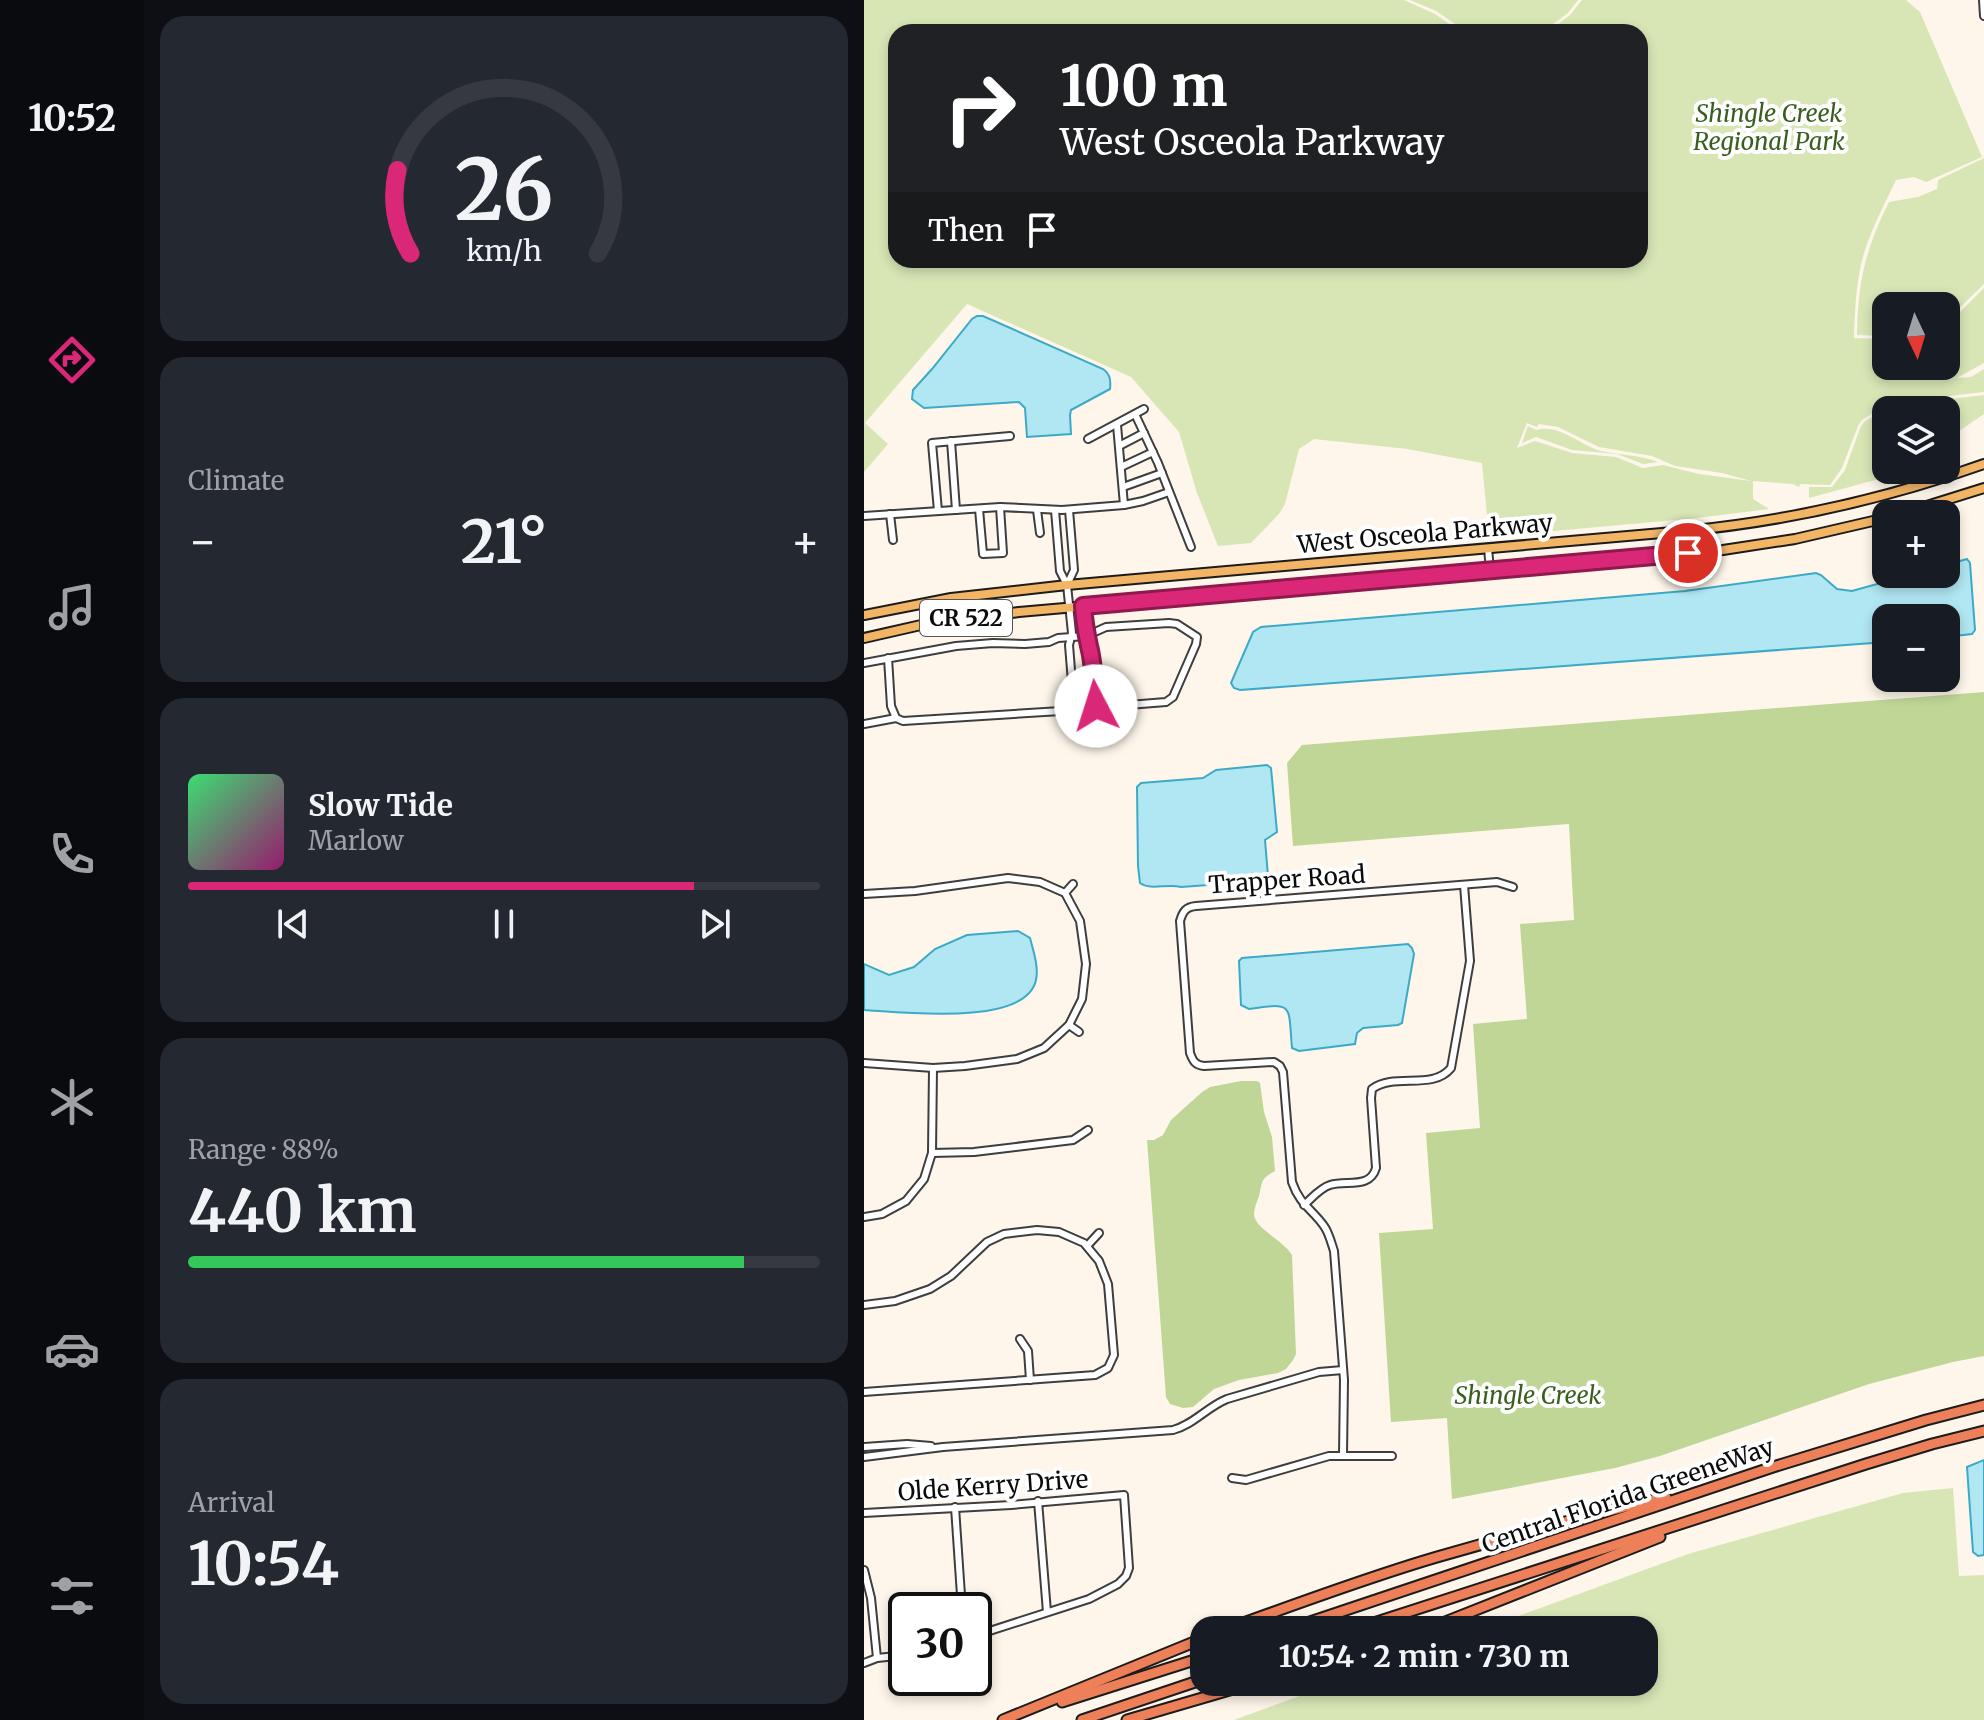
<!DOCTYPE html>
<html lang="en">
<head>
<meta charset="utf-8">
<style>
  :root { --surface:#171b24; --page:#242831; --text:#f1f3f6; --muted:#9ea1a6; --line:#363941; --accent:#db2777 }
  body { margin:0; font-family:Merriweather,serif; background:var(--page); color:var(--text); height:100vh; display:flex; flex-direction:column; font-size:30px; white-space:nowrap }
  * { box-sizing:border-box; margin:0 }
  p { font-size:26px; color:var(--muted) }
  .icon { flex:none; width:44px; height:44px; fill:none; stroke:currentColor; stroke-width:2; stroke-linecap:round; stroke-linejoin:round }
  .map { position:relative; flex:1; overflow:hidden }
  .panel { display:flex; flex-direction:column; gap:16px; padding:16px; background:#0d0f14; width:720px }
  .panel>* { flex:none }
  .top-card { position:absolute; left:24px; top:24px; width:760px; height:244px; border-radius:24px; box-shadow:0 4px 12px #0003; background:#202124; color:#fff; overflow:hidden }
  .needle { width:52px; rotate:176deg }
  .controls { position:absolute; left:1008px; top:292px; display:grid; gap:16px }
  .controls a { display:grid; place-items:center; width:88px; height:88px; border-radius:16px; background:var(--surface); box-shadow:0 4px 12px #0003; font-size:40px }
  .speed { position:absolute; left:24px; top:1592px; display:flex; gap:16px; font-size:40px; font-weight:700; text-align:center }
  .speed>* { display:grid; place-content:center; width:104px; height:104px; border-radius:50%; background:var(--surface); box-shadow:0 4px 12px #0003; line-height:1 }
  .speed .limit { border:4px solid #111; border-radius:12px; background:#fff; color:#111 }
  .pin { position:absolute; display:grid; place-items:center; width:68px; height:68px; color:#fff; margin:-34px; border:4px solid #fff; border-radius:50%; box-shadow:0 2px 8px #0007 }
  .me { position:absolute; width:88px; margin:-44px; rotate:355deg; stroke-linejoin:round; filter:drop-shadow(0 0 6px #0008) }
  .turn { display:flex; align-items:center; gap:28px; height:168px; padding:0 40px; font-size:36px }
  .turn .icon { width:104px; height:104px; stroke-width:2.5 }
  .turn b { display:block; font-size:56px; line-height:68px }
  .then { display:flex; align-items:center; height:76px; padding:0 40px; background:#0003; gap:16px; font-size:30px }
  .big { font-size:60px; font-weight:700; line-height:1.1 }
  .panel .card { flex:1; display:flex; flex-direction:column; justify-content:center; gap:12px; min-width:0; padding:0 28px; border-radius:24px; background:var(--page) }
  .panel .dial { align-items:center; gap:0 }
  .dial svg { height:208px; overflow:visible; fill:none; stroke:var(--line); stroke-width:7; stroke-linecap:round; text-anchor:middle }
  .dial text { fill:var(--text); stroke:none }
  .song { display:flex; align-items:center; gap:24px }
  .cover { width:96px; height:96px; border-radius:12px; background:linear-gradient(135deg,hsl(140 70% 55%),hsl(320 70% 35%)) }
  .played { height:8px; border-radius:4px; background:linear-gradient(90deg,var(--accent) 80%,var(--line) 80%) }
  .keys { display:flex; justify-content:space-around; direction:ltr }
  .heat { display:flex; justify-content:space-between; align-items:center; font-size:44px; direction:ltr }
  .charge { height:12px; border-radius:6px; background:linear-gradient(90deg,#34c759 88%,var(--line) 0) }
  .trip { position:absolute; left:326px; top:1616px; width:468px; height:80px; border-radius:24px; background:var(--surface); box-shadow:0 4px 12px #0003; font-weight:700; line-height:80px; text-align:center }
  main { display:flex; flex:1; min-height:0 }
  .tab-bar { display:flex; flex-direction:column; width:144px; justify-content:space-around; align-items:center; background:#090b0e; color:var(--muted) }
  .tab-bar .icon { width:56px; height:56px }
  .tab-bar .current { color:var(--accent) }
  .tab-bar b { font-size:36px; color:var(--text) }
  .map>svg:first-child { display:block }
  .green { fill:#d8e6b6; fill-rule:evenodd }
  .forest { fill:#bfd696 }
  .water { fill:#b1e7f3; stroke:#3caac6; stroke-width:2 }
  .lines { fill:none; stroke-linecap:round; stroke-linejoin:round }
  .minor-casing { stroke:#3e3e3e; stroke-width:10 }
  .major-casing { stroke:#1c1c1c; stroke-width:12 }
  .highway-casing { stroke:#1c1c1c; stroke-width:13 }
  .minor { stroke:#fff; stroke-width:6 }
  .major { stroke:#f2b566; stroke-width:8 }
  .highway { stroke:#ed8059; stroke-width:9 }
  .route-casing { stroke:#8e194d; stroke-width:20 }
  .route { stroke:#db2777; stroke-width:14 }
  .labels { text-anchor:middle; stroke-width:8; stroke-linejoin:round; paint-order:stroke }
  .shield { fill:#fff; stroke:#545454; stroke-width:2 }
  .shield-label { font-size:22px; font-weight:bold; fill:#0b0b0b }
  .park-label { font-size:24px; font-style:italic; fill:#395f1f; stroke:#fff }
  .street-label { font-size:24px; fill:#0b0b0b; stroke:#fff }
</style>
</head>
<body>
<main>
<nav class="tab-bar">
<b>10:52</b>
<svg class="icon current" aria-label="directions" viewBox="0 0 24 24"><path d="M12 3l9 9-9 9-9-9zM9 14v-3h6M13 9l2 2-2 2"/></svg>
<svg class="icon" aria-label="music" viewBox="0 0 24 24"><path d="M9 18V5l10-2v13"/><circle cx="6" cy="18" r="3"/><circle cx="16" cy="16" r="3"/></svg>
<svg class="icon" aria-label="phone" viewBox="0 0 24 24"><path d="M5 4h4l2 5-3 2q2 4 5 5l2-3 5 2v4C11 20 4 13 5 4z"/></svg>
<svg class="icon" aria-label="climate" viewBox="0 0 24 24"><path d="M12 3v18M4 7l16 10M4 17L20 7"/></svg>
<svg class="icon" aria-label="car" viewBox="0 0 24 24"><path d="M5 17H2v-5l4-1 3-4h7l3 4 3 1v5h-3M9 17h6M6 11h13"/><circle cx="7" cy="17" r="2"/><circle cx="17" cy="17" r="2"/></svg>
<svg class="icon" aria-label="filters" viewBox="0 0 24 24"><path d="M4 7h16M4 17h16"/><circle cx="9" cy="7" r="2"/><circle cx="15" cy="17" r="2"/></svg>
</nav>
<section class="panel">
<div class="card dial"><svg viewBox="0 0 100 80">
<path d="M14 69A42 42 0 1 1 86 69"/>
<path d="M14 69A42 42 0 0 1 9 37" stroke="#db2777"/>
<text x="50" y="56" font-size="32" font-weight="700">26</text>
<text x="50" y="72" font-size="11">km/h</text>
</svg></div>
<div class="card"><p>Climate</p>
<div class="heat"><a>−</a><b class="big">21°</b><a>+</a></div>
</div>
<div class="card">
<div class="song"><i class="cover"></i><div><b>Slow Tide</b><p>Marlow</p></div></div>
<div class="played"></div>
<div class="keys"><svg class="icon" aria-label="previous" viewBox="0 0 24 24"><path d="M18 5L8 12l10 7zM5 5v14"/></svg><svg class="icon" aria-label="pause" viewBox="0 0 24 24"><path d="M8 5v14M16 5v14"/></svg><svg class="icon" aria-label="next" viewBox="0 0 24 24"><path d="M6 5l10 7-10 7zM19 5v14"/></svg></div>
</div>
<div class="card"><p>Range · 88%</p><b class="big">440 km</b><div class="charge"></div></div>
<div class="card"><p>Arrival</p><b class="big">10:54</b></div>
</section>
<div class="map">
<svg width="1120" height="1720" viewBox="0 0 1120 1720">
  <rect width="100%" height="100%" fill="#fef6ea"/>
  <!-- green -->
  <g class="green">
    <path d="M0 0H540L571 14 597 32H32V260H776V32H684L706 15 718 0H1042L1056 12 1118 157 1062 182 1050 177 1032 180C1021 203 1009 226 1001 250 992 278 991 308 990 338L1022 339V366H1082V323L1084 324 1120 288V363L1093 378 1107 377 1120 369V392L1059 399C1043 403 1039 410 1022 410V414L1010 412 998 420 994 426 978 468 966 485 936 484 935 487 929 484 889 481V499L905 509 833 518 625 537 618 463 543 449 450 439 435 449 421 504 415 514 387 543 354 546 333 493 315 432 267 377 103 304 1 423 24 444 0 472ZM663 423 673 427 675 424 694 427 735 447 788 456 811 466 858 473 887 481 835 474 799 465 779 468 752 457 708 453 671 441 653 448Z"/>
    <polygon points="546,0 714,0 704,13 678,32 603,32 572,11"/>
    <path d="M1120 158V284L1083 320 1082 306H1022V333L1020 336 993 335C994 282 1001 250 1025 202L1054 197 1073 189 1074 180Z"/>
    <polygon points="1120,395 1120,414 1085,438 1096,454 1082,459 1082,410 1040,410 1059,402"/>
    <polygon points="1010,416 1022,417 1022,470 1048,470 945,498 945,487 968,487 981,470 996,428 1000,422"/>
    <path d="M664 426 672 430C695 423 716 445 737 451 756 455 776 455 794 462L779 464 753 454 708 450 672 437 658 443Z"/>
    <polygon points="1089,1488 1095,1576 1120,1575 1120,1720 370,1720 474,1682 780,1682 780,1630 616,1630 824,1554 1039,1493"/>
  </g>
  <!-- forest -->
  <g class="forest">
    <polygon points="1120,692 1120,1356 1089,1362 1005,1384 796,1456 751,1468 588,1499 583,1418 527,1422 515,1233 569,1229 562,1133 616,1128 609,1024 663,1019 656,924 710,920 705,824 429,846 423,763 438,745"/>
    <path d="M377 1081H393L396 1083 400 1112 408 1137 411 1171C396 1179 399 1181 395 1196 393 1202 390 1208 390 1214 390 1228 420 1241 428 1255L432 1354 429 1360 422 1369 414 1373 375 1380 350 1389 329 1407 319 1408 306 1404 302 1397 283 1140H290L299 1135 307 1120 338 1092 346 1087Z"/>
  </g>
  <!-- water -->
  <g class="water">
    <path d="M113 316H119L239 369C246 374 247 380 246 389L207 410 206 415 207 434 163 437 161 408 155 402 60 408 48 399 49 390 68 369 108 319Z"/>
    <polygon points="1103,559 1106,563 1111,630 1108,634 1082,637 1082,618 1022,618 1022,642 376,690 370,688 367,683 389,632 397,627 821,591 952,573 957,575 973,589 988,591 1049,574 1082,574 1082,565"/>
    <path d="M403 765 407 768 413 832 401 840 404 876 399 881 317 887C304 883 287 891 276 883L274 866 273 787 277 783 339 778 352 770Z"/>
    <path d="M154 931 166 938C169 950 175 967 172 980 162 1027 37 1012 0 1010V964L25 975 50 967 71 949 103 935Z"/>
    <path d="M544 944 548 948 550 954 538 1023 534 1025 499 1028 493 1033 491 1044 435 1051 428 1048C424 1005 431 1002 385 1009L377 1005 375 961 378 958Z"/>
    <polygon points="1120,1460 1120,1555 1114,1556 1109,1552 1103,1467"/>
  </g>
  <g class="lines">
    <defs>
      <g id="minor">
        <polyline points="1119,0 1120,16"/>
        <polyline points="271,414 294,463 327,547"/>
        <polyline points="253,425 260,505"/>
        <polyline points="224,439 280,409"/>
        <polyline points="87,441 92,510"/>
        <polyline points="255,446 280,433"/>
        <polyline points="257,467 289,452"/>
        <polyline points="259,487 298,473"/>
        <polyline points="115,509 119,554 139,553 136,507"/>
        <polyline points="173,510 176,533"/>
        <polyline points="191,510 196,571 203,585 208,633 205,645 210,707"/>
        <polyline points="74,511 68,443 146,436"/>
        <polyline points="26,514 29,540"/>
        <polyline points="0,516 136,507 198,510 260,505 279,501 305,492"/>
        <polyline points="624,548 626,570"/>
        <polyline points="203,585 210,570 205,510"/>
        <path d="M219 606C220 620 222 632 225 646 230 665 230 686 232 706"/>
        <polyline points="0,663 92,646 129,643 161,644 185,642 194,638 222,636 242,627 305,623 313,624 333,637 332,644 309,697 302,702 239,707 210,707 197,711 39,721 32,718 27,706 24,658"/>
        <polyline points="0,724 32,718"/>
        <polyline points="201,893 209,884"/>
        <polyline points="0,894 51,891 144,878 176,882 201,893 216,921 222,964 218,999 205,1025 180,1048 153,1059 101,1066 69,1068 0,1063"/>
        <polyline points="205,1025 215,1032"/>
        <polyline points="68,1153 110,1152 209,1140 224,1130"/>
        <path d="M440 1205C448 1198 456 1188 466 1185 483 1180 506 1189 512 1168L507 1098 508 1089C531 1072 568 1091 587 1068L606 961 600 885"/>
        <polyline points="0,1217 18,1214 42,1201 60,1179 68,1153 69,1068"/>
        <polyline points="223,1246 235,1233"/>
        <polyline points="0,1305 31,1301 66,1289 87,1276 123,1242 140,1234 173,1230 195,1232 220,1243 235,1261 244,1284 250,1355 244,1368 231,1375 0,1392"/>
        <polyline points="156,1339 164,1351 166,1380"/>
        <polyline points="0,1447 43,1444 67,1446"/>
        <path d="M479 1455 480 1380 470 1251C467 1242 465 1233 460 1226 447 1208 436 1205 428 1182L419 1072 416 1066 410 1062 340 1066C331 1065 329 1061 326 1053L316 921C319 911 322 907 332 906L633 882 649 887"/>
        <path d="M0 1457 79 1447 309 1430C329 1425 343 1407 363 1399L455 1372 479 1370"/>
        <polyline points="368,1478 382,1480 465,1456 528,1456"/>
        <polyline points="174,1501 183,1612"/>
        <polyline points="91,1507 98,1610"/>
        <polyline points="0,1513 147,1505 260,1495 265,1568 262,1576 254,1584 225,1599 110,1636"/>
        <polyline points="0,1570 7,1598 13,1658"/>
        <polyline points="0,1663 13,1658 42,1655"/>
      </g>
      <g id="major">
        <polyline points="1037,514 1120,488"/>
        <path d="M0 615 87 598 203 585 821 531C924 521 1022 499 1120 464"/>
        <polyline points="0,638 57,625 155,612 859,550 931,539 1022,518"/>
      </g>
      <g id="highway">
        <path d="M360 1630C430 1605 501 1578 573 1557 649 1535 725 1515 802 1497"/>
        <polyline points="422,1630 909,1467 1062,1420 1120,1405"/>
        <polyline points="488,1630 1002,1464 1068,1444 1120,1431"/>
        <polyline points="561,1630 796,1537"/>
        <polyline points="198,1702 340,1657"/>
        <polyline points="139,1720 340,1638"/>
        <polyline points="218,1720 340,1679"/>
        <polyline points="263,1720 393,1682"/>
      </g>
    </defs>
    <!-- minor casing -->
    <use href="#minor" class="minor-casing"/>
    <!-- major casing -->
    <use href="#major" class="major-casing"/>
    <!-- highway casing -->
    <use href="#highway" class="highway-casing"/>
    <!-- minor -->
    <use href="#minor" class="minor"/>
    <!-- major -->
    <use href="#major" class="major"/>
    <!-- highway -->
    <use href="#highway" class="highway"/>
  </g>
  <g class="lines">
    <defs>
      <path id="route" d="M232 706C230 686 230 665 225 646 222 632 220 620 219 606L824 553"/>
    </defs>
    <!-- route casing -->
    <use href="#route" class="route-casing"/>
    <!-- route -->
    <use href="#route" class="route"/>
  </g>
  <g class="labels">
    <!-- shield labels -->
    <rect class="shield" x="56" y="600" width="92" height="36" rx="6"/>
    <g class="shield-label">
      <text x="102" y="626">CR 522</text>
    </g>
    <!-- park labels -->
    <g class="park-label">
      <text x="905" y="122">Shingle Creek<tspan x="905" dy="28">Regional Park</tspan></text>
      <text x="664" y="1404">Shingle Creek</text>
    </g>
    <!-- street labels -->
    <g class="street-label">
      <text transform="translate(561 534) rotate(-5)" y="8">West Osceola Parkway</text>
      <text transform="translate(423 880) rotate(-4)" y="8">Trapper Road</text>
      <text transform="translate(129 1486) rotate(-4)" y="8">Olde Kerry Drive</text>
      <text transform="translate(764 1496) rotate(-19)" y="8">Central Florida GreeneWay</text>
    </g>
  </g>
</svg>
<div class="controls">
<a><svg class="needle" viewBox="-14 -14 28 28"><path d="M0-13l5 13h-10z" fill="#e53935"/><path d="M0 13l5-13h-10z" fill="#9ea1a6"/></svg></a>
<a><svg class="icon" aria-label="layers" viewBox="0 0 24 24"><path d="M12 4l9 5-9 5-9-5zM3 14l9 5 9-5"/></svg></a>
<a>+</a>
<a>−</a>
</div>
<div class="speed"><div class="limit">30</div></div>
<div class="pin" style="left:824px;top:553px;background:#d93025"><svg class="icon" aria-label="arrive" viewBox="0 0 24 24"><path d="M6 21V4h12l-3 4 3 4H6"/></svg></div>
<svg class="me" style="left:232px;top:706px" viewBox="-20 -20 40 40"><circle r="19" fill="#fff"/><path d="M0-13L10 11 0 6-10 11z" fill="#db2777"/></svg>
<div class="trip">10:54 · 2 min · 730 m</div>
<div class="top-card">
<div class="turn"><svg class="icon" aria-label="right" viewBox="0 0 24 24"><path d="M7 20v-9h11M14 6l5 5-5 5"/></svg><div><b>100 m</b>West Osceola Parkway</div></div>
<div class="then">Then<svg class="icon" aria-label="arrive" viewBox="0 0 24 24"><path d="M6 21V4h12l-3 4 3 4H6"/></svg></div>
</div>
</div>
</main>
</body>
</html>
